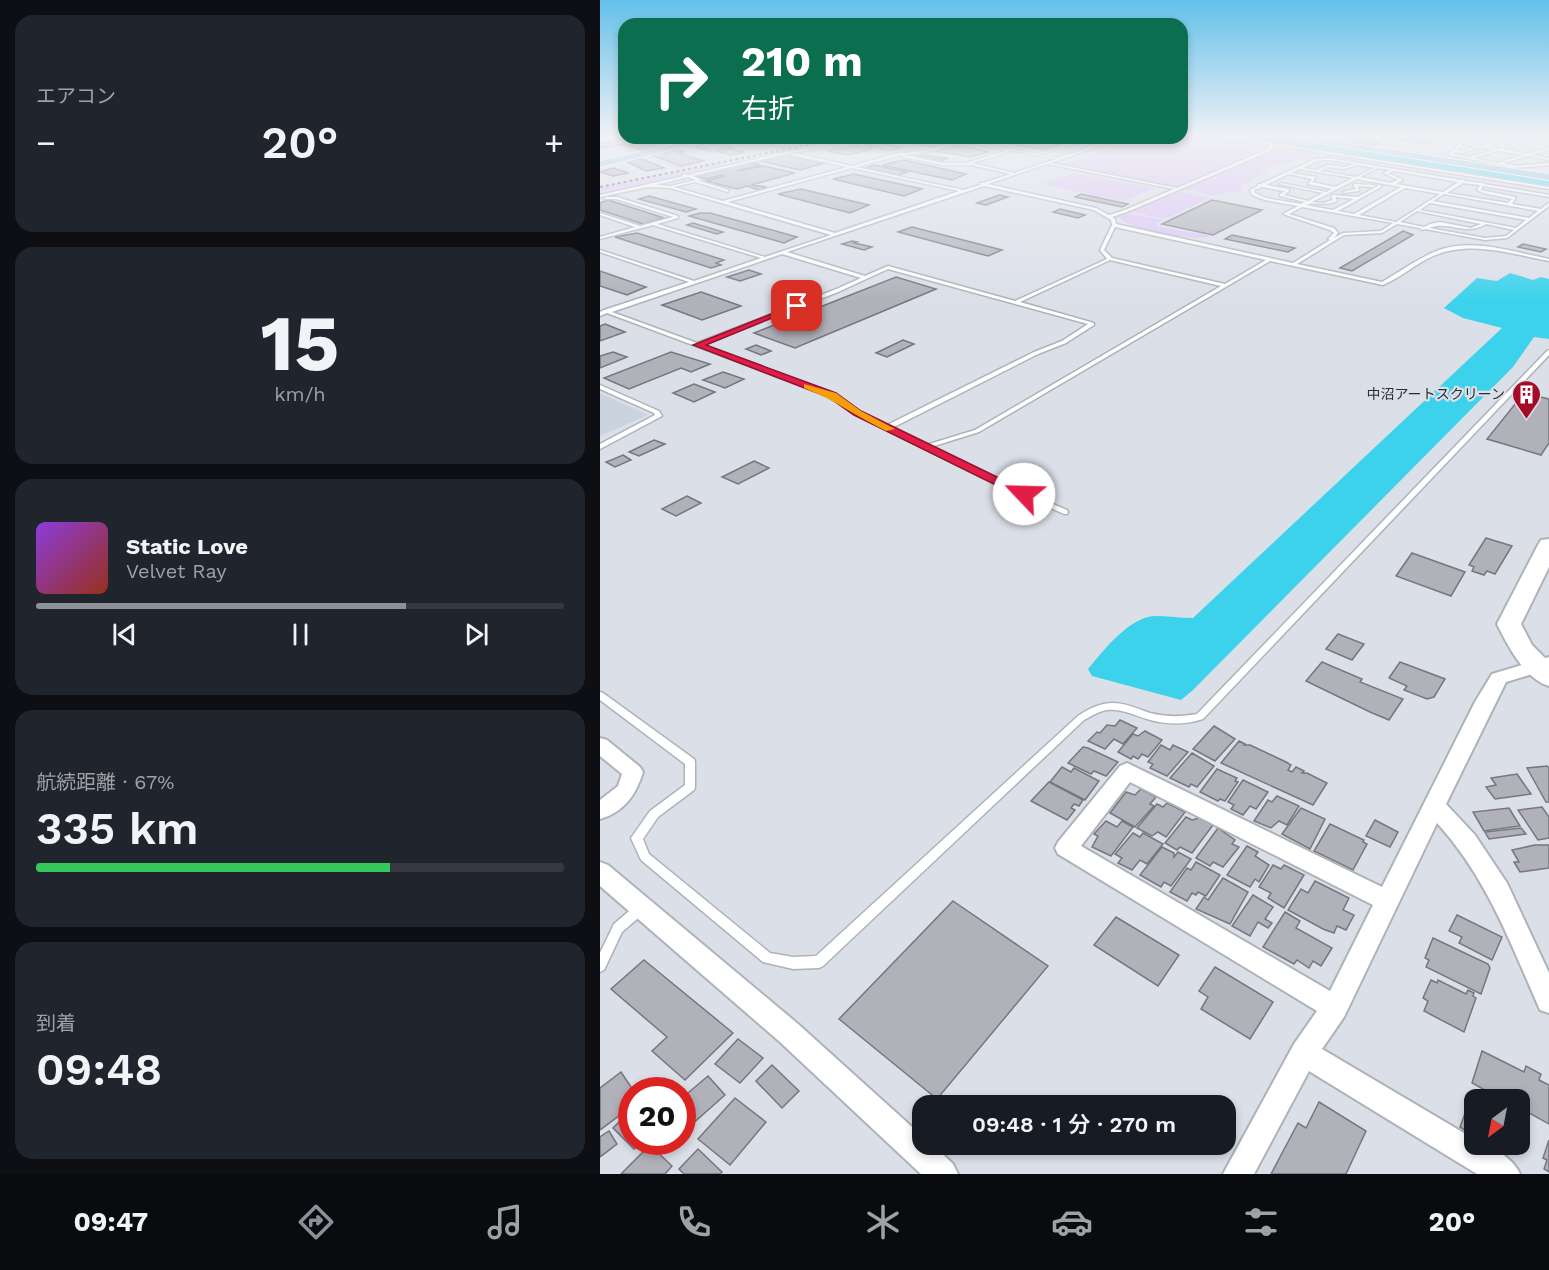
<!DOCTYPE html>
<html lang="ja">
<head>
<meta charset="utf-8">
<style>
  :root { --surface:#171b24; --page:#20242c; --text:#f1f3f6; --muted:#9ea1a6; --line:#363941; --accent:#8c9099 }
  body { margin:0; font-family:"Work Sans","Noto Sans JP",sans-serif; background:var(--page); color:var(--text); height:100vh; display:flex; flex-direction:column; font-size:22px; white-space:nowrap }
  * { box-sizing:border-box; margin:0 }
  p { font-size:20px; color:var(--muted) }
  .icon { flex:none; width:33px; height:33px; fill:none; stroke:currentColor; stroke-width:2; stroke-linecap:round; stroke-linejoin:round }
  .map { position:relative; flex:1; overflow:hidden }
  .panel { display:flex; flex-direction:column; gap:15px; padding:15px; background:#0d0f14; width:600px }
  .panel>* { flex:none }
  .top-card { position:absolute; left:18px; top:18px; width:570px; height:126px; border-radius:18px; box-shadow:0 3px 9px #0003; background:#0b6e4f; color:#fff; overflow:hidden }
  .needle { width:39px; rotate:212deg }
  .fabs { position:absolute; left:864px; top:1089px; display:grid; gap:12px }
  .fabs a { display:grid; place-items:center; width:66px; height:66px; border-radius:12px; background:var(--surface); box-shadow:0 3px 9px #0003; font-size:30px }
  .speed { position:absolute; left:18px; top:1077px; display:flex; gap:12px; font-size:30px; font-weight:700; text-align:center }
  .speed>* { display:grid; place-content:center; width:78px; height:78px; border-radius:50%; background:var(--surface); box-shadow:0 3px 9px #0003; line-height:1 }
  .speed .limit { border:9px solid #d22; background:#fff; color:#111 }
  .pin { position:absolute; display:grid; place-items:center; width:51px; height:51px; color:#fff; margin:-26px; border-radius:12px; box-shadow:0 3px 9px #0006 }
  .me { position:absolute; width:66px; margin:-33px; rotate:294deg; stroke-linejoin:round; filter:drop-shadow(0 0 4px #0008) }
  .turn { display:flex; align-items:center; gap:21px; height:126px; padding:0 24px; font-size:27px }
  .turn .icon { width:78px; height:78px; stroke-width:2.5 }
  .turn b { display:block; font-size:42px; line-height:51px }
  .big { font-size:45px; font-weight:600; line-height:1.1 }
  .panel .card { flex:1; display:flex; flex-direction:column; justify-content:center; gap:9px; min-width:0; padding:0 21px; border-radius:18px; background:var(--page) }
  .panel .dial { align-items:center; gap:0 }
  .dial b { font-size:78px; line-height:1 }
  .song { display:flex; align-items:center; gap:18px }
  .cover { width:72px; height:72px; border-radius:9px; background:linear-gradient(135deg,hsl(270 70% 55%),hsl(10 70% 35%)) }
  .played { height:6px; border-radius:3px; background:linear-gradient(90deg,var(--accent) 70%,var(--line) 70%) }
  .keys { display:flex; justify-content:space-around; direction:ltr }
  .heat { display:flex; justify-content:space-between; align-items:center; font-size:33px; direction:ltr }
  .charge { height:9px; border-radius:4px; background:linear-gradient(90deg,#34c759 67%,var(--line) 0) }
  .trip { position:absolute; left:312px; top:1095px; width:324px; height:60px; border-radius:18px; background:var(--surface); box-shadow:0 3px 9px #0003; font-weight:600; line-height:60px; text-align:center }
  .dock { display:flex; height:96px; justify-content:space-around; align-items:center; background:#090b0e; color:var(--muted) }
  .dock .icon { width:42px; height:42px }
  .dock .on { color:var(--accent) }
  .dock b { font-size:27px; color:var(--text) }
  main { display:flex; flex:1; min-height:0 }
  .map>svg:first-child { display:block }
  .built { fill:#cad3e0 }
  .green { fill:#ddc1f6 }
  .water { fill:#3dd2ec }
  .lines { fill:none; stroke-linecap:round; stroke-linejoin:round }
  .river { fill:#3dd2ec; fill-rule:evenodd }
  .building { fill:#b1b1ba; stroke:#76767e; stroke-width:1.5 }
  .lane-casing { stroke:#aeb2ba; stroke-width:3 }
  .street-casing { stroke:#aeb2ba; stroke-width:4 }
  .secondary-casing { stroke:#aeb2ba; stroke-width:4 }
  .primary-casing { stroke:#fff; stroke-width:2 }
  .lane { fill:#fff; fill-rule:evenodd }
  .street { fill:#fff; fill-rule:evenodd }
  .secondary { fill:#fff; fill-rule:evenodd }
  .primary { fill:#89bfdd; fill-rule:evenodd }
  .rail { stroke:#56585d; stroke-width:2; stroke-dasharray:3 3; stroke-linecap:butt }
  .route { fill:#e11d48; stroke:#92132f; stroke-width:1.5 }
  .slow { fill:#f59e0b }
  .labels { text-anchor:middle; stroke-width:4.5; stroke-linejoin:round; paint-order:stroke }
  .far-poi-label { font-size:14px; fill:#2c2d31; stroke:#dbdfe8; text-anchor:end }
</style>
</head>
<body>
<main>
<section class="panel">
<div class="card"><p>エアコン</p>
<div class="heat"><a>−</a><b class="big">20°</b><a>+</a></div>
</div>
<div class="card dial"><b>15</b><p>km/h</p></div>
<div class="card">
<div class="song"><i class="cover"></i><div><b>Static Love</b><p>Velvet Ray</p></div></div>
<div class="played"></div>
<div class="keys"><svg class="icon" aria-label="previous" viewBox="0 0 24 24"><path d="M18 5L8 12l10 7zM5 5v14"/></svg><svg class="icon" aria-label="pause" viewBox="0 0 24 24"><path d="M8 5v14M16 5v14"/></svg><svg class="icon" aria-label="next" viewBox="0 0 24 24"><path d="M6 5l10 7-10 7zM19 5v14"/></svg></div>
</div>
<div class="card"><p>航続距離 · 67%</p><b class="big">335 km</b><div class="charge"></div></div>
<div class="card"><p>到着</p><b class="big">09:48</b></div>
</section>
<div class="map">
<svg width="949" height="1174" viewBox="0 0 949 1174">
  <rect width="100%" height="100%" fill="#dbdfe8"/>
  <!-- built -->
  <g class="built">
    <polygon points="92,146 129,157 75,168 42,156"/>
    <polygon points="0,393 48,415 0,436"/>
  </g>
  <!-- green -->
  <g class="green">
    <polygon points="582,136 614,137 669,146 573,187 461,165 540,138"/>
    <polygon points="682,147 728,154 714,154 676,165 641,186 641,190 613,196 584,189"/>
    <polygon points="118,164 123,166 0,195 0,188"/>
    <polygon points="474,173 555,188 523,201 442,184"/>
    <polygon points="577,191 610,198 564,219 529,211"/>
    <path d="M526 213 563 220 556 224 559 227 611 236C596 242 526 229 517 216Z"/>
  </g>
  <!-- water -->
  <path class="water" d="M910 273 933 280 941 277 949 279V339L934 337 913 367 593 690 581 700 492 676 488 669C503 651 529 617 555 616 567 616 581 618 593 618L902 328 863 318 844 308 877 278 897 281Z"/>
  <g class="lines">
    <!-- river -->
    <polygon class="river" points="646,136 682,136 949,178 949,188 653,140"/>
  </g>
  <!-- building -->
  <g class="building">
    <polygon points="828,136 840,138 829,144 783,137"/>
    <polygon points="129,138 140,138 154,142 143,144 127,139"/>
    <polygon points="227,138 253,138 206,143"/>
    <polygon points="321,138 336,138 326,140 330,141 338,138 363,139 333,147 302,141"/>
    <polygon points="382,138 418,138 458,145 444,150"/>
    <polygon points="29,139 39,141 58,147 42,150 24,144 0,148 0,144"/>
    <polygon points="759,139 781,142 774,146 752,142"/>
    <polygon points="276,142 282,144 301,147 289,151 264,145 278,145 272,143"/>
    <polygon points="106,143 118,143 133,147 111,151 93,146"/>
    <polygon points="355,145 389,152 371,157 336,151"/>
    <polygon points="257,146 272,149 248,155 228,151"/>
    <polygon points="129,148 144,152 130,155 116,151"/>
    <polygon points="79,150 85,152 78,153 103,161 81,166 52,155"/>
    <polygon points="182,154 224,163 200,170 157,160"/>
    <polygon points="320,154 335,157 348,158 341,161 315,155"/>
    <polygon points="37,159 42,159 64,168 46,171 25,161"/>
    <polygon points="303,160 366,174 352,180 282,165"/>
    <polygon points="147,162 161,165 137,171 164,166 195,173 151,185 167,187 159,190 147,186 137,189 106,181 125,176 121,175 107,179 94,176"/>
    <polygon points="274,165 307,172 299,175 266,168"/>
    <polygon points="13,168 29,173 13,176 0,172"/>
    <polygon points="254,174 322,189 304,196 233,179"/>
    <polygon points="201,189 269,205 250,213 178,194"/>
    <polygon points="481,194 528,204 522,207 475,197"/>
    <polygon points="399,195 408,197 386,205 377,203"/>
    <polygon points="49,196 96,209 86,212 39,199"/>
    <polygon points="8,200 64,218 43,224 0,210 0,203"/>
    <polygon points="612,200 662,210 613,235 562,224"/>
    <polygon points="460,209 485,215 478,218 453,212"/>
    <polygon points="100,213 110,213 197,237 184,243 89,216"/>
    <polygon points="93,223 123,232 117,234 87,225"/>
    <polygon points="312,227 402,250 388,256 298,232"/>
    <polygon points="803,231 813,235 752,271 740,268"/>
    <polygon points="37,233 124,260 116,263 121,265 111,268 15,237"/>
    <polygon points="632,235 695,248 688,252 625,239"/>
    <polygon points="252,241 257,242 254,243 272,247 264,250 242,244"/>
    <polygon points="923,244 946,249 941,252 918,247"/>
    <polygon points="149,270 161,274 140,281 127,277"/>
    <polygon points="0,271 46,287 27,295 0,286"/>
    <polygon points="296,277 336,289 195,348 154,333"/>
    <polygon points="101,292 141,306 102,320 62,305"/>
    <polygon points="5,324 25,332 0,341 0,326"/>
    <polygon points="303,340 314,344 287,357 276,353"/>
    <polygon points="156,345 171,351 161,355 146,349"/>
    <polygon points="13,352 27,357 0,368 0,356"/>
    <polygon points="71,352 110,364 91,372 81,368 29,389 4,378"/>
    <polygon points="123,372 144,379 125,388 103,380"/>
    <polygon points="94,384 115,392 94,402 73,393"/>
    <polygon points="924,393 949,399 949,443 941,455 887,439"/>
    <polygon points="54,440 65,444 39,456 29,452"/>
    <polygon points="23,455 31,460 15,467 6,462"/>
    <polygon points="154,461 169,468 138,484 122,477"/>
    <polygon points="87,496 101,503 76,516 62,509"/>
    <polygon points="886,538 912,546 895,574 887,571 884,575 872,571 874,567 869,565"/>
    <polygon points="812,553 865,572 851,596 796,576"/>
    <polygon points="738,634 764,644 752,660 726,649"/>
    <polygon points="722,662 762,679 760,682 803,699 789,720 770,712 706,681"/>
    <polygon points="800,662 845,679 834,697 827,699 804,690 807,686 789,678"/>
    <polygon points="520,720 537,728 523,744 514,739 505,749 488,741 497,732 500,733 507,725 515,726"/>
    <polygon points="614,726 635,739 615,761 593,749"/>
    <polygon points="545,731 562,740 548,757 542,754 538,759 533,756 531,759 518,752 533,734 538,736"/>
    <polygon points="639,741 645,744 644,745 650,745 686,762 691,765 688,770 692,772 696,767 704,771 702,773 707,773 727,783 713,805 621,763"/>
    <polygon points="561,745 570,750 573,745 588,752 567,776 550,768 553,764 548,762"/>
    <polygon points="483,747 488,748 518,762 506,776 494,771 491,774 468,763"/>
    <polygon points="592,753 614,766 597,787 591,784 589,787 570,778"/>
    <polygon points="947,766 949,768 949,802 946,802 927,768"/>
    <polygon points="462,767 471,772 474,768 499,781 485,800 450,782"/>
    <polygon points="617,769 637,778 635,781 638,782 625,801 620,799 618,801 600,792"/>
    <polygon points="917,774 931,794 895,799 886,787 896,785 891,778"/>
    <polygon points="643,780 668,792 656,809 650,806 643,815 631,809 634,805 628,802"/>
    <polygon points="449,782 483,800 479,806 474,804 471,808 475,810 467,820 431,801"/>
    <polygon points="541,789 556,797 550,804 554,806 535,827 510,813 526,792 535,795"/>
    <polygon points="677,796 699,806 687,825 679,821 671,828 654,821 668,800 672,802"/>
    <polygon points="567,803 585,812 566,837 558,832 552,836 537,828 557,804 563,807"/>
    <polygon points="942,807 949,817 949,838 938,840 918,810"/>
    <polygon points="701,808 725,819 710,849 682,834"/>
    <polygon points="909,808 920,826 884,831 873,812"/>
    <polygon points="586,817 592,820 600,818 613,825 592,853 580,847 577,850 565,843"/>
    <polygon points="775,820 798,832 790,847 766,836"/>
    <polygon points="506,821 517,827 522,821 533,827 511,856 492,847 498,836 494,834"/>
    <polygon points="730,824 764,840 763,842 767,844 753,870 714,851"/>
    <polygon points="618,828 635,840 632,844 639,847 623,867 613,862 610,866 596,858"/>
    <polygon points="921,828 926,834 889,839 885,832"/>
    <polygon points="533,833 540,837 543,833 563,844 547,864 540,860 532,870 518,863 522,858 515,854"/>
    <polygon points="935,845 949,845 949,868 920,872 914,862 919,862 912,850"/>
    <polygon points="647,846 658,852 655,856 669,865 659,882 655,879 650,887 627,875"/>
    <polygon points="562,847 574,853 574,857 578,852 591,859 571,886 564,882 561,887 540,875"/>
    <polygon points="596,862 620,875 606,896 598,892 596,895 592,893 587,901 570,892 587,868 591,870"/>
    <polygon points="673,865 681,869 684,865 704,875 684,908 668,898 671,893 659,887"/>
    <polygon points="623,878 648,892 630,924 596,909 604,897 608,900"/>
    <polygon points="715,881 749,898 743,910 754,915 746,930 737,926 734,933 723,929 688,910 701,889 708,893"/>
    <polygon points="653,895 673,907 665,919 672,923 668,928 658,922 650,936 632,926"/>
    <polygon points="353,901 448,966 337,1099 239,1019"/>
    <polygon points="685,912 700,921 696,928 732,948 721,966 713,961 709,968 697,960 694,964 663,947"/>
    <polygon points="857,915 902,937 892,960 859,943 862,937 849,931"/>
    <polygon points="516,917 579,955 558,986 494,945"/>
    <polygon points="833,938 888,964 890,968 881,994 826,967 829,960 825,958"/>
    <polygon points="44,960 133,1033 85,1080 52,1051 67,1037 11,989"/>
    <polygon points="615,967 673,1002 650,1039 601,1009 608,997 599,991"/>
    <polygon points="831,980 837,983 838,980 866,994 868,990 874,993 873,996 876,998 864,1032 824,1011 828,1001 823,998"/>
    <polygon points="138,1039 163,1058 140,1083 115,1064"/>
    <polygon points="882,1051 924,1072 926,1066 941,1074 939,1080 949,1085 949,1124 920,1108 920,1100 903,1100 872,1083"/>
    <polygon points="172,1065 199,1091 182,1108 156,1081"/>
    <polygon points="21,1072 33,1090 32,1106 0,1130 0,1088"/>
    <polygon points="108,1076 125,1095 82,1133 82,1098"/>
    <polygon points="873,1092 892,1100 874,1100 874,1136 860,1127"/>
    <polygon points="135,1098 166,1122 130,1165 98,1139"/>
    <polygon points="719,1102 766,1131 746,1174 671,1174 698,1123 706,1128"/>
    <polygon points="31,1110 32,1142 42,1142 34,1149 13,1128"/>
    <polygon points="920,1122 927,1127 922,1143 920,1142"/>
    <polygon points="9,1131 17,1144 0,1157 0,1137"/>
    <polygon points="949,1140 949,1172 944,1169 947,1160 943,1158"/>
    <polygon points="890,1144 910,1144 907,1155"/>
    <polygon points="50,1145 72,1166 65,1174 21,1174"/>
    <polygon points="98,1149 122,1172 120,1174 84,1174 79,1169"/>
  </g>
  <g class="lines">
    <defs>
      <g id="lane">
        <path d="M620 136H628L949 187V189L674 145 673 149 668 152 527 212 512 217 515 219 516 224 693 263 730 240 728 239 734 233 730 230 683 214 698 206 665 200 652 195 650 190 658 186V184H661L715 159 729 158 861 180 864 179 865 181 881 183 883 182 884 184 949 195V197L883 186 881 190 916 197 912 204 941 209 949 203V206L907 238 885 240 825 229 822 230 820 228 797 224 782 233 744 235 697 264 782 282C801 271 818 258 839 250 874 238 914 252 949 259V261C911 254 868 239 831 257 814 265 800 278 783 285L670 261 379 432 331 447 387 476 467 510 468 512 467 514H464L383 478 255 414 230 396 7 313 0 316V312L4 310 89 282 0 252V250L94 281 161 258 53 225 0 239V237L35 227 0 215V213L40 226 73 217 16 199H5V197H17L78 216V218L57 224 165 257 231 235 70 188 48 187 0 197V195L84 176 82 175 84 174 88 175 190 151 284 138H293L190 153 92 176 102 180 99 181 129 190 128 192 95 182 74 187 123 201 247 167 192 155 193 153 252 166 295 154 323 151 364 140 458 158 496 145 459 138 500 144 518 138H523L451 163 577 188 670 148V145ZM364 142 408 150 366 163H342L304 155 323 153ZM409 150 456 159 414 173 372 163 409 152ZM302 155 303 157 342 165H371L411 174 383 183H380V185L363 190 256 167ZM729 160 754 164 744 167 728 165 716 170 703 168 717 161ZM447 164 574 189 525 210 509 215 496 208 388 184ZM758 165 774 168 756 177 720 171 728 167 744 169ZM252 168 359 191 235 233 128 202ZM778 168 790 170 783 173 798 180 791 183 760 177ZM699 169 753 178 735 187 712 182 716 177 692 173ZM794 171 858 182 843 192 796 184 803 180 788 173ZM689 174 712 179 708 184 732 189 726 192 681 183 679 184 723 193 708 201 684 195 689 191V189L666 185ZM88 177 96 180 71 186 56 185ZM757 179 801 187 754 214 738 211 781 187V185H779L758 197 733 195 731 196 733 200 723 203 712 202ZM863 183 880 185 877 190 883 193 912 199 908 203 847 193ZM384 186 494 210 511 220 512 225 500 250 507 259 415 301 288 266 265 276 187 252ZM662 187 685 191 680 194V196L705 202 701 204 666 198 655 193 654 190ZM805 188 840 194 796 222 759 215ZM844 194 938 211 929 218 833 201ZM735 197 754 199 733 210 706 205C716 201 725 207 737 201ZM830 203 926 220 916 228 820 210ZM702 207 793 223 781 231 743 233 734 238 738 233 734 228 689 214ZM817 211 881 224 871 228 840 222 830 224 824 227 800 222ZM886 224 914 230 906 236 885 238 829 228C850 220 865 237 886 224ZM515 227 666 260 625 284 512 258 504 250ZM182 254 261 278 234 290 97 343 12 312ZM510 260 621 286 375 430 326 445 292 428 438 354 466 343 494 325V323L420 302ZM288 269 488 324 462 341 434 352 287 425 259 412 234 394 102 345 238 292Z"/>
        <path d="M881 136H890L868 140 865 143 883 146 913 136H918L887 147 898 149 934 138 932 137 933 136 949 139V141L939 139 903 149 928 154 949 148V150L932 155 949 158V160L928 156 903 163 916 166 949 163V165L916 168 848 155 866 138ZM863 144 875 146 863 151 857 150ZM879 147 894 150 869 157 853 154 855 152 863 153ZM898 151 923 155 898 163 873 158Z"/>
        <polygon points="755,184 773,185 775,186 773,187 758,186 759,191 744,193 742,192 756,189 753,185"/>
        <path d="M949 350V355L603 719C584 725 567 725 547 719 534 715 520 708 506 710 498 712 491 716 484 720L223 966 219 968 193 969 163 962 41 860 31 838 50 811 85 785V764L0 700V692L3 693 94 759 95 762V787L94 790 58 817 43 839 49 854 170 953 193 957 216 956 478 716C488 709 500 703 513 703 526 703 538 709 550 713 566 717 580 717 597 714L947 351Z"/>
        <polygon points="0,385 59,411 62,416 0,449 0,444 55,415 54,413 0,389"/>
        <polygon points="40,904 44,905 46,909 44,913 22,932 4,970 0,972 0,953 14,924 36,905"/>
      </g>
      <g id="street">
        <polygon points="721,136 730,136 718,142 713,141"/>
        <path d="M949 657V669L906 682 846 804 875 835 907 883 949 973V1013L940 1010C910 942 887 878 837 823L744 1017 722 1049 874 1139V1144C891 1144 914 1159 920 1174H877L709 1071 654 1174H623L694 1044 717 1011 458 854 455 848 458 842 520 766 527 763 782 887 875 702 892 674ZM530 782 773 905 730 991 481 846Z"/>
        <path d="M0 738 7 740 40 767 43 772C36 795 24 812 0 819V800L18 786 22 774 0 756Z"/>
        <polygon points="0,862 8,865 198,1024 322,1136 322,1144 332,1144 353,1164 358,1174 321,1174 180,1042 0,886"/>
      </g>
      <g id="secondary">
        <path d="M153 138 213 142 273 138C254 151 172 151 153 138Z"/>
        <path d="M949 539V567L921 624 932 645 949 662V686C924 678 908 646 897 624L938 545 941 540Z"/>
      </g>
      <g id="primary">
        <polygon points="676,136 702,136 949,174 949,180"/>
        <polygon points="102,138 120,138 0,167 0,161"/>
      </g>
    </defs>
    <!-- lane casing -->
    <use href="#lane" class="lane-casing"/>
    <!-- street casing -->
    <use href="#street" class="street-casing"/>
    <!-- secondary casing -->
    <use href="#secondary" class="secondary-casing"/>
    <!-- primary casing -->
    <use href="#primary" class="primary-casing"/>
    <!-- lane -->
    <use href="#lane" class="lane"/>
    <!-- street -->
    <use href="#street" class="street"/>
    <!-- secondary -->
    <use href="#secondary" class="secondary"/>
    <!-- primary -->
    <use href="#primary" class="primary"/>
    <!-- rail -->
    <polyline class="rail" points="0,187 241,138"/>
  </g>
  <!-- sky -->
  <linearGradient id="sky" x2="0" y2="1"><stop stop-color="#63c0ea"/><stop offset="0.45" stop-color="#eff1f5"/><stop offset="1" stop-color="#eff1f5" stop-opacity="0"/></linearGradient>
  <rect width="949" height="301" fill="url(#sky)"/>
  <!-- route -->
  <polygon class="route" points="194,305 201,306 106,345 236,393 261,411 428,492 428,497 420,497 254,415 228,397 93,345"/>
  <!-- slow -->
  <path class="slow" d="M204 384 236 393 261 411 295 429 286 431C258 417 233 399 204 388Z"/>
  <!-- icons -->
  <defs>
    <symbol id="building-pin" viewBox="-11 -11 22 30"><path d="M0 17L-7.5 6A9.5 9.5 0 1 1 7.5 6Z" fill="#a50a26" stroke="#dbdfe8"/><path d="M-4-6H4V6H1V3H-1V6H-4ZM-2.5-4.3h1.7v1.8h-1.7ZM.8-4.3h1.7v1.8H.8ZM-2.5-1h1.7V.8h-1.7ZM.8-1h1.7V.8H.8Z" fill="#fff"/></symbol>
  </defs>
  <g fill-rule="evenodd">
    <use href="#building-pin" x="910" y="378" width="33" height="45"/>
  </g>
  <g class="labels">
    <!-- far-poi labels -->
    <g class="far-poi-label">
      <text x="905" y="399">中沼アートスクリーン</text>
    </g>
  </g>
</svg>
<div class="fabs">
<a><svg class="needle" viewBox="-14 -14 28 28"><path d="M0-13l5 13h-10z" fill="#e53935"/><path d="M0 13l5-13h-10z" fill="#9ea1a6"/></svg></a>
</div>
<div class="speed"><div class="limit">20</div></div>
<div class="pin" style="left:197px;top:306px;background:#d93025"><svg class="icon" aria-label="arrive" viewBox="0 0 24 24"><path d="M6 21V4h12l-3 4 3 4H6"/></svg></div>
<svg class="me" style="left:424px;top:494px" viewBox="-20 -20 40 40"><circle r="19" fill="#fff"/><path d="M0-13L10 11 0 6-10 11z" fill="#e11d48"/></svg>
<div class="trip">09:48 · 1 分 · 270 m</div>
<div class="top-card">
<div class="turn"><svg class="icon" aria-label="right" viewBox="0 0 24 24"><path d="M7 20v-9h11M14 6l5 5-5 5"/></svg><div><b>210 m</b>右折</div></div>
</div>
</div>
</main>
<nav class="dock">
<b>09:47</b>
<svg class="icon on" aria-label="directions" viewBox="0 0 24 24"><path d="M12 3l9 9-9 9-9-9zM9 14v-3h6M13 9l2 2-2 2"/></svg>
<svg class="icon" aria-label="music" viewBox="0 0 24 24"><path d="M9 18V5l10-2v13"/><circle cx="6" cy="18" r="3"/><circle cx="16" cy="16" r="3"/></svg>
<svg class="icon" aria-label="phone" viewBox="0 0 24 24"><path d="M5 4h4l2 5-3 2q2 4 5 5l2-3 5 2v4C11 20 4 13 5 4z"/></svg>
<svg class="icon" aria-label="climate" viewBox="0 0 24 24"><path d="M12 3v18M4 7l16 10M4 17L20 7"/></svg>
<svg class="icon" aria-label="car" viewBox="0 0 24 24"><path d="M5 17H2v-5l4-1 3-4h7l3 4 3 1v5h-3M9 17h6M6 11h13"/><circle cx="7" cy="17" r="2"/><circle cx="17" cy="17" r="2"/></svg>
<svg class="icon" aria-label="filters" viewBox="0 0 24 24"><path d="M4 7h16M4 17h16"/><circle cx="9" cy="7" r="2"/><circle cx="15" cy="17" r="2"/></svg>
<b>20°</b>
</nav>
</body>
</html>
